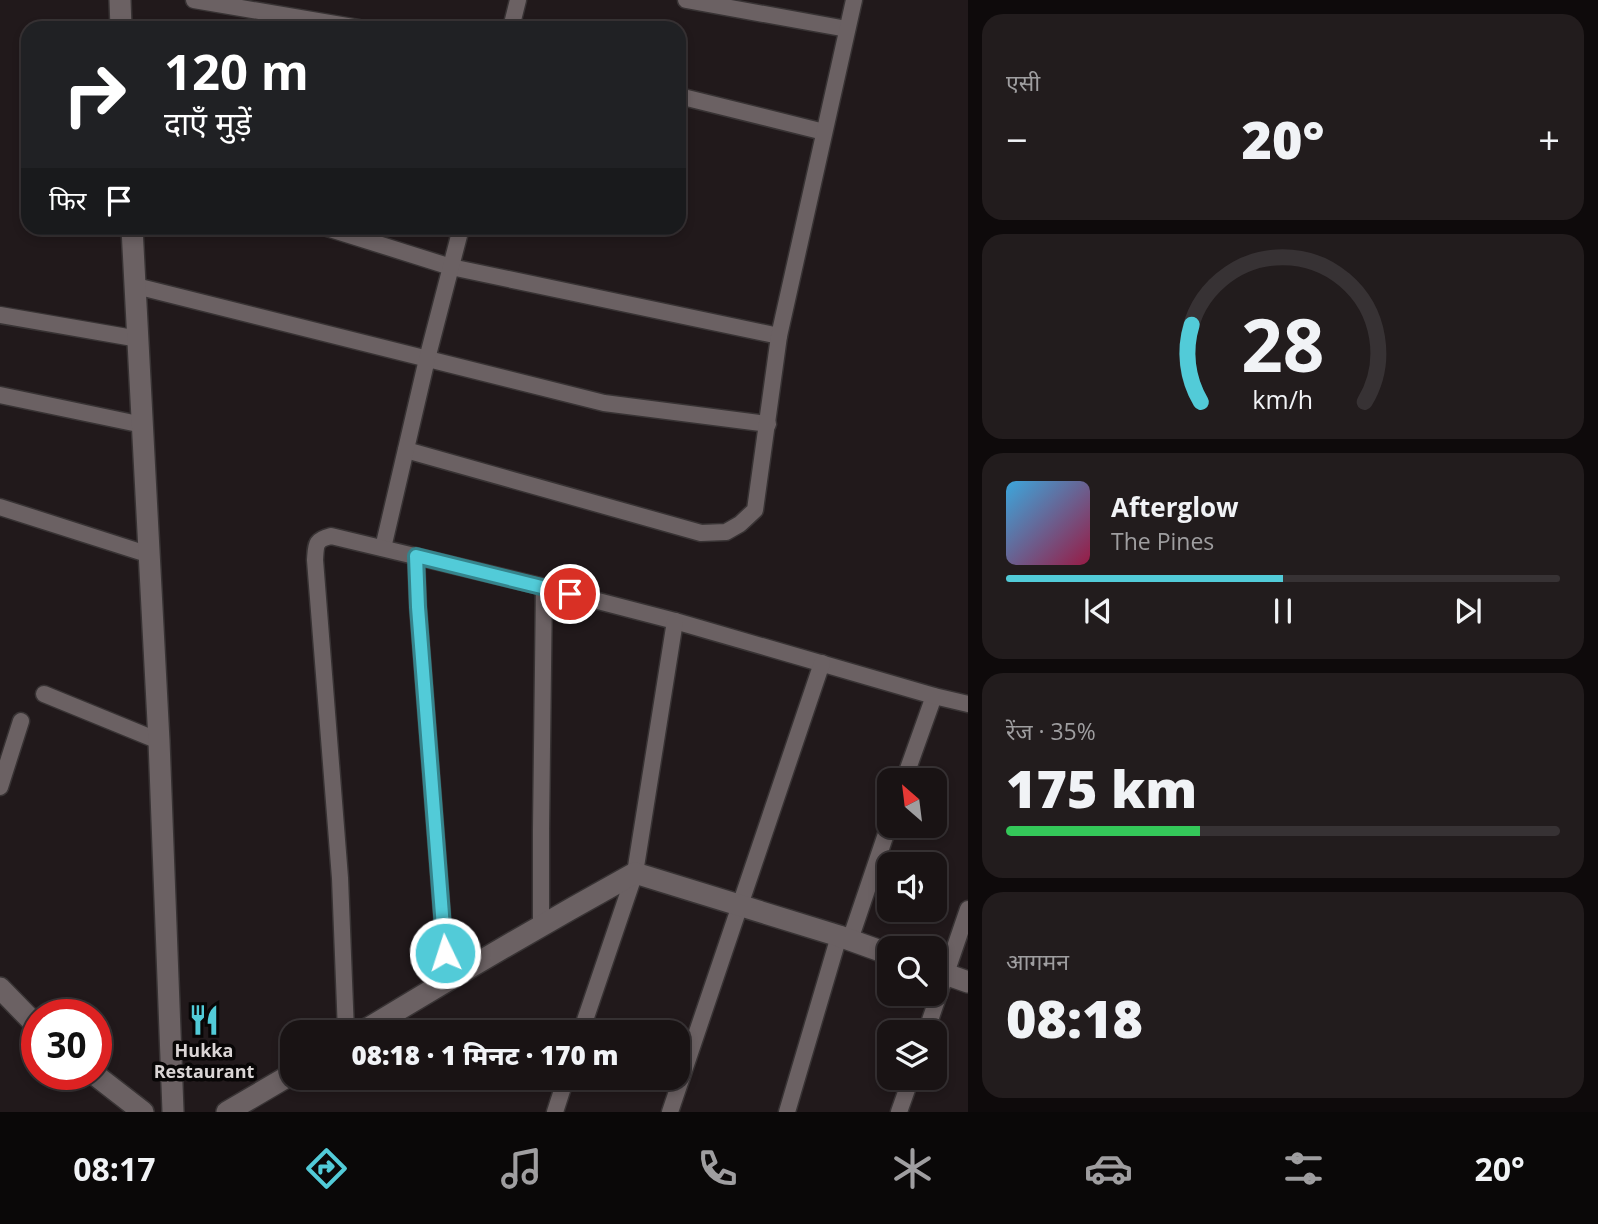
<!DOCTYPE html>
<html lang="hi">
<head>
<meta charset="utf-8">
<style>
  :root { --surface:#191314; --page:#221c1d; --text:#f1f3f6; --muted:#9f9ea0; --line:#373234; --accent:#52cbd8 }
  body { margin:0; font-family:"Open Sans","Noto Sans Devanagari",sans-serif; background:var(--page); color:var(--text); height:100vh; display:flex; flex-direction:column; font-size:26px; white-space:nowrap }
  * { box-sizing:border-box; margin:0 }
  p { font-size:23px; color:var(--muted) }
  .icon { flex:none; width:38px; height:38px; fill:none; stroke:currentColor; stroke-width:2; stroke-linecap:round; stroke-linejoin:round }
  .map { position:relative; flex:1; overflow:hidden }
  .drawer { display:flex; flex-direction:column; gap:14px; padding:14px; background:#0e0a0b; width:630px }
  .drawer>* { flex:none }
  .hud { position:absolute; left:21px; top:21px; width:665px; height:214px; border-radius:21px; box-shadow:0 4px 10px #0003,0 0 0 2px var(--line); background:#202124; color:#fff; overflow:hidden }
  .needle { width:46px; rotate:332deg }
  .fabs { position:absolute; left:877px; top:768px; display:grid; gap:14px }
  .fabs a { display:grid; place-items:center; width:70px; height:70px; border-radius:14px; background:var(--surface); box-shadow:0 4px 10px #0003,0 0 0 2px var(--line); font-size:35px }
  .speed { position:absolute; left:21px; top:999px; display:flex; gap:14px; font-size:35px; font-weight:700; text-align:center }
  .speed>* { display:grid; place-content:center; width:91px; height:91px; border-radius:50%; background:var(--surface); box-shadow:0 4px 10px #0003,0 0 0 2px var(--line); line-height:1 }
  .speed .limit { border:10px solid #d22; background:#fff; color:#111 }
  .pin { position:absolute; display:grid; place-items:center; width:60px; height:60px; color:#fff; margin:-30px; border:4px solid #fff; border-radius:50%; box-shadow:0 2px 7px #0007 }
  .me { position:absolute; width:77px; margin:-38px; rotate:356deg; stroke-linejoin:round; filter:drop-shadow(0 0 5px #0008) }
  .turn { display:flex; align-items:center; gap:24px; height:147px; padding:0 28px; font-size:32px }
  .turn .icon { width:91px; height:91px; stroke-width:2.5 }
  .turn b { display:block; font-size:49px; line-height:60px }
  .then { display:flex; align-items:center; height:66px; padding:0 28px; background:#0003; gap:14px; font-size:26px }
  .big { font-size:52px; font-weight:800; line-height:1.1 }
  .drawer .tile { flex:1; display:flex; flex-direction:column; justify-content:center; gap:10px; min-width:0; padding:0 24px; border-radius:21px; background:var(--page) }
  .drawer .dial { align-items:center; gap:0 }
  .dial svg { height:182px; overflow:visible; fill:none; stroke:var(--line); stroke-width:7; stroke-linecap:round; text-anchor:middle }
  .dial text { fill:var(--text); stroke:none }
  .song { display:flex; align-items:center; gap:21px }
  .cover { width:84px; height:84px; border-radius:10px; background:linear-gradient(135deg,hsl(200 70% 55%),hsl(340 70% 35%)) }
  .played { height:7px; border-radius:4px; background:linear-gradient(90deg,var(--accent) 50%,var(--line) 50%) }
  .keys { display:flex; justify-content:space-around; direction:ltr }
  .heat { display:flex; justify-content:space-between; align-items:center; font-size:38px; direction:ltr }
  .charge { height:10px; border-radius:5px; background:linear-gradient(90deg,#34c759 35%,var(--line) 0) }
  .trip { position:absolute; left:280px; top:1020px; width:410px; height:70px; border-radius:21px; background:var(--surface); box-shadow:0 4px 10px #0003,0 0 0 2px var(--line); font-weight:800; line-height:70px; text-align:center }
  .menu { display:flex; height:112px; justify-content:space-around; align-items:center; background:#0a0808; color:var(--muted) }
  .menu .icon { width:49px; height:49px }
  .menu .current { color:var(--accent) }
  .menu b { font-size:32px; color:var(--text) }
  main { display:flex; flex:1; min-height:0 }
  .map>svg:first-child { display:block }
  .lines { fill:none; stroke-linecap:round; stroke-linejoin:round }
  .minor-casing { stroke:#383334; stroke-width:19 }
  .tertiary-casing { stroke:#383334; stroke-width:24 }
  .minor { stroke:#6b6163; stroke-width:16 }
  .tertiary { stroke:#6b6163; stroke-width:21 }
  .route-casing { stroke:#35848c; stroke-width:18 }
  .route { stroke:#52cbd8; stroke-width:12 }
  .labels { text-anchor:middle; stroke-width:7; stroke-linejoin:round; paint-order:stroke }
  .poi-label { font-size:18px; font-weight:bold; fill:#dad5d5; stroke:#080606 }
</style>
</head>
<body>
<main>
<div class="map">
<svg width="968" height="1112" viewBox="0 0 968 1112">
  <rect width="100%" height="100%" fill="#21191b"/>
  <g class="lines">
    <defs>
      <g id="minor">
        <polyline points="194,0 359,28"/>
        <polyline points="686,0 847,29"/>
        <polyline points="511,28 518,0"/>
        <polyline points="679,96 824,132"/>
        <polyline points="327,228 451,267 779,336"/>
        <polyline points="136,286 604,403 768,424"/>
        <polyline points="0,315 139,339"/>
        <polyline points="0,395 143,425"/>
        <polyline points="406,450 701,533 726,532 740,524 755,510 779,336 854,0"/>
        <polyline points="0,507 150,555"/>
        <polyline points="383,548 427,359 461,228"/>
        <polyline points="416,556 418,607 447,979"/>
        <polyline points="44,694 159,741"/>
        <polyline points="904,780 934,696"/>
        <polyline points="0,787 21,721"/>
        <polyline points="541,925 541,829 544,587"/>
        <polyline points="850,940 889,825"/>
        <path d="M346 1032 340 878 315 560C316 544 315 540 331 536L544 587 675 621 934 696 968 704"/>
        <polyline points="581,1032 635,873 675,621"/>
        <polyline points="926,1032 968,909"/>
        <polyline points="555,1112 566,1078"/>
        <polyline points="670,1112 822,663"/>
        <polyline points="787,1112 839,936"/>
        <polyline points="899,1112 911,1078"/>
      </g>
      <g id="tertiary">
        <polyline points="120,0 121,28"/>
        <polyline points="132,228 159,741 173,1111"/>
        <polyline points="934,970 968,982"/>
        <polyline points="0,988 37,1026"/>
        <path d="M362 1032C452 977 543 924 635 873L839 936 889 954"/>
        <polyline points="94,1074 143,1112"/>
        <polyline points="227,1112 292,1074"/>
      </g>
    </defs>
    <!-- minor casing -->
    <use href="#minor" class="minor-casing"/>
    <!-- tertiary casing -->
    <use href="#tertiary" class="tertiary-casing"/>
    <!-- minor -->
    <use href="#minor" class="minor"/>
    <!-- tertiary -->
    <use href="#tertiary" class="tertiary"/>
  </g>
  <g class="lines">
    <defs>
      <polyline id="route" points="445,953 418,607 416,556 570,594"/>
    </defs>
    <!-- route casing -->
    <use href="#route" class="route-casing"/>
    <!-- route -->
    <use href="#route" class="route"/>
  </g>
  <!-- icons -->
  <defs>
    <symbol id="restaurant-bare" viewBox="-9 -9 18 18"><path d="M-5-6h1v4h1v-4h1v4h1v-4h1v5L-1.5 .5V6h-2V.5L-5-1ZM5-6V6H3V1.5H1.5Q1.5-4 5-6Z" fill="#52cbd8" stroke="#080606" stroke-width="2.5" paint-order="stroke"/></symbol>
  </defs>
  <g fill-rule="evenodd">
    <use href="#restaurant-bare" x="182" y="998" width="44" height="44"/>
  </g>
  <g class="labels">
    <!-- poi labels -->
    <g class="poi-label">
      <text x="204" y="1057">Hukka<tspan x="204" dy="21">Restaurant</tspan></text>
    </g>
  </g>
</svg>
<div class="fabs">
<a><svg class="needle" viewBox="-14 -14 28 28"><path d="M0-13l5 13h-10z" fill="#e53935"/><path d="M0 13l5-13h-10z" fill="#9f9ea0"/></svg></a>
<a><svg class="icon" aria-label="sound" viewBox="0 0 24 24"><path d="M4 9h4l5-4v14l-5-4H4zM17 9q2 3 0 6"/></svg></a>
<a><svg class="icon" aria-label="search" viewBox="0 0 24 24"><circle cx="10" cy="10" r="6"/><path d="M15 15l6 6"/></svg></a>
<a><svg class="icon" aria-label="layers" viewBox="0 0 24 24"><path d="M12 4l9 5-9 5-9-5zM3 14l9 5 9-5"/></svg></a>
</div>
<div class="speed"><div class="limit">30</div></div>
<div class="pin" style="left:570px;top:594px;background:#d93025"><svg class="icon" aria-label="arrive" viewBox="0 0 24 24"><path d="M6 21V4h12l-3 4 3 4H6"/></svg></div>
<svg class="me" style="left:445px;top:953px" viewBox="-20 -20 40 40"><circle r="17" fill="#52cbd8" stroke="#fff" stroke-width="3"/><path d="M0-11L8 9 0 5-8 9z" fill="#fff"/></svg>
<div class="trip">08:18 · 1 मिनट · 170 m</div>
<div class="hud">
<div class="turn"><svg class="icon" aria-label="right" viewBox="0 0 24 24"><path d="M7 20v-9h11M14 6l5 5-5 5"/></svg><div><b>120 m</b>दाएँ मुड़ें</div></div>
<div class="then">फिर<svg class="icon" aria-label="arrive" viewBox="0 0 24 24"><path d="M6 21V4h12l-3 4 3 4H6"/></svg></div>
</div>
</div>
<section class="drawer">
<div class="tile"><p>एसी</p>
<div class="heat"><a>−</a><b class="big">20°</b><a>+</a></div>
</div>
<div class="tile dial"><svg viewBox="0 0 100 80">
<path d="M14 69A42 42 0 1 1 86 69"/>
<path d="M14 69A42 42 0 0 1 10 35" stroke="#52cbd8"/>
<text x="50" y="56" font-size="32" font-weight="700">28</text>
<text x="50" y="72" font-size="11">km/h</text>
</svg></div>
<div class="tile">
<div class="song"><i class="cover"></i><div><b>Afterglow</b><p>The Pines</p></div></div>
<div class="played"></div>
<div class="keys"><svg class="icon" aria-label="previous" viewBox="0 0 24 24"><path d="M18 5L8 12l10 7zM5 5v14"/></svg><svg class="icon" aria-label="pause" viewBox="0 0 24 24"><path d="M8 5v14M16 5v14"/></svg><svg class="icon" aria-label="next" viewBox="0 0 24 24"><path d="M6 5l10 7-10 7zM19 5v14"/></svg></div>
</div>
<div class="tile"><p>रेंज · 35%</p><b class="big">175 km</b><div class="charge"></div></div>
<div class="tile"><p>आगमन</p><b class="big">08:18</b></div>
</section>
</main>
<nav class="menu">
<b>08:17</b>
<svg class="icon current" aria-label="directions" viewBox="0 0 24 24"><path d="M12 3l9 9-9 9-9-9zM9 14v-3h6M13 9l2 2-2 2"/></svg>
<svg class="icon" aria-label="music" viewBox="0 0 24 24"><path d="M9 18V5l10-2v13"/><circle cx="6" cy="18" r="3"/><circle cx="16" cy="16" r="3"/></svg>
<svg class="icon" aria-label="phone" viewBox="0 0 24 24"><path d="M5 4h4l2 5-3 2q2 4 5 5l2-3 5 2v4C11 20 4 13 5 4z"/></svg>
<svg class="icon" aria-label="climate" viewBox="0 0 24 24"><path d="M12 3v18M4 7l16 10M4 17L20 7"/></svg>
<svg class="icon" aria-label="car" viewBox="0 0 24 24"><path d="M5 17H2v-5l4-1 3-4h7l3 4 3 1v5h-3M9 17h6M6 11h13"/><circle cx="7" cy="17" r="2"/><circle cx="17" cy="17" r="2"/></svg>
<svg class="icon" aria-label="filters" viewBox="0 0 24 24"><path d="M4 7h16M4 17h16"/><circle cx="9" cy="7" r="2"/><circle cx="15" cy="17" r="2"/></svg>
<b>20°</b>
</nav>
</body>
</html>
